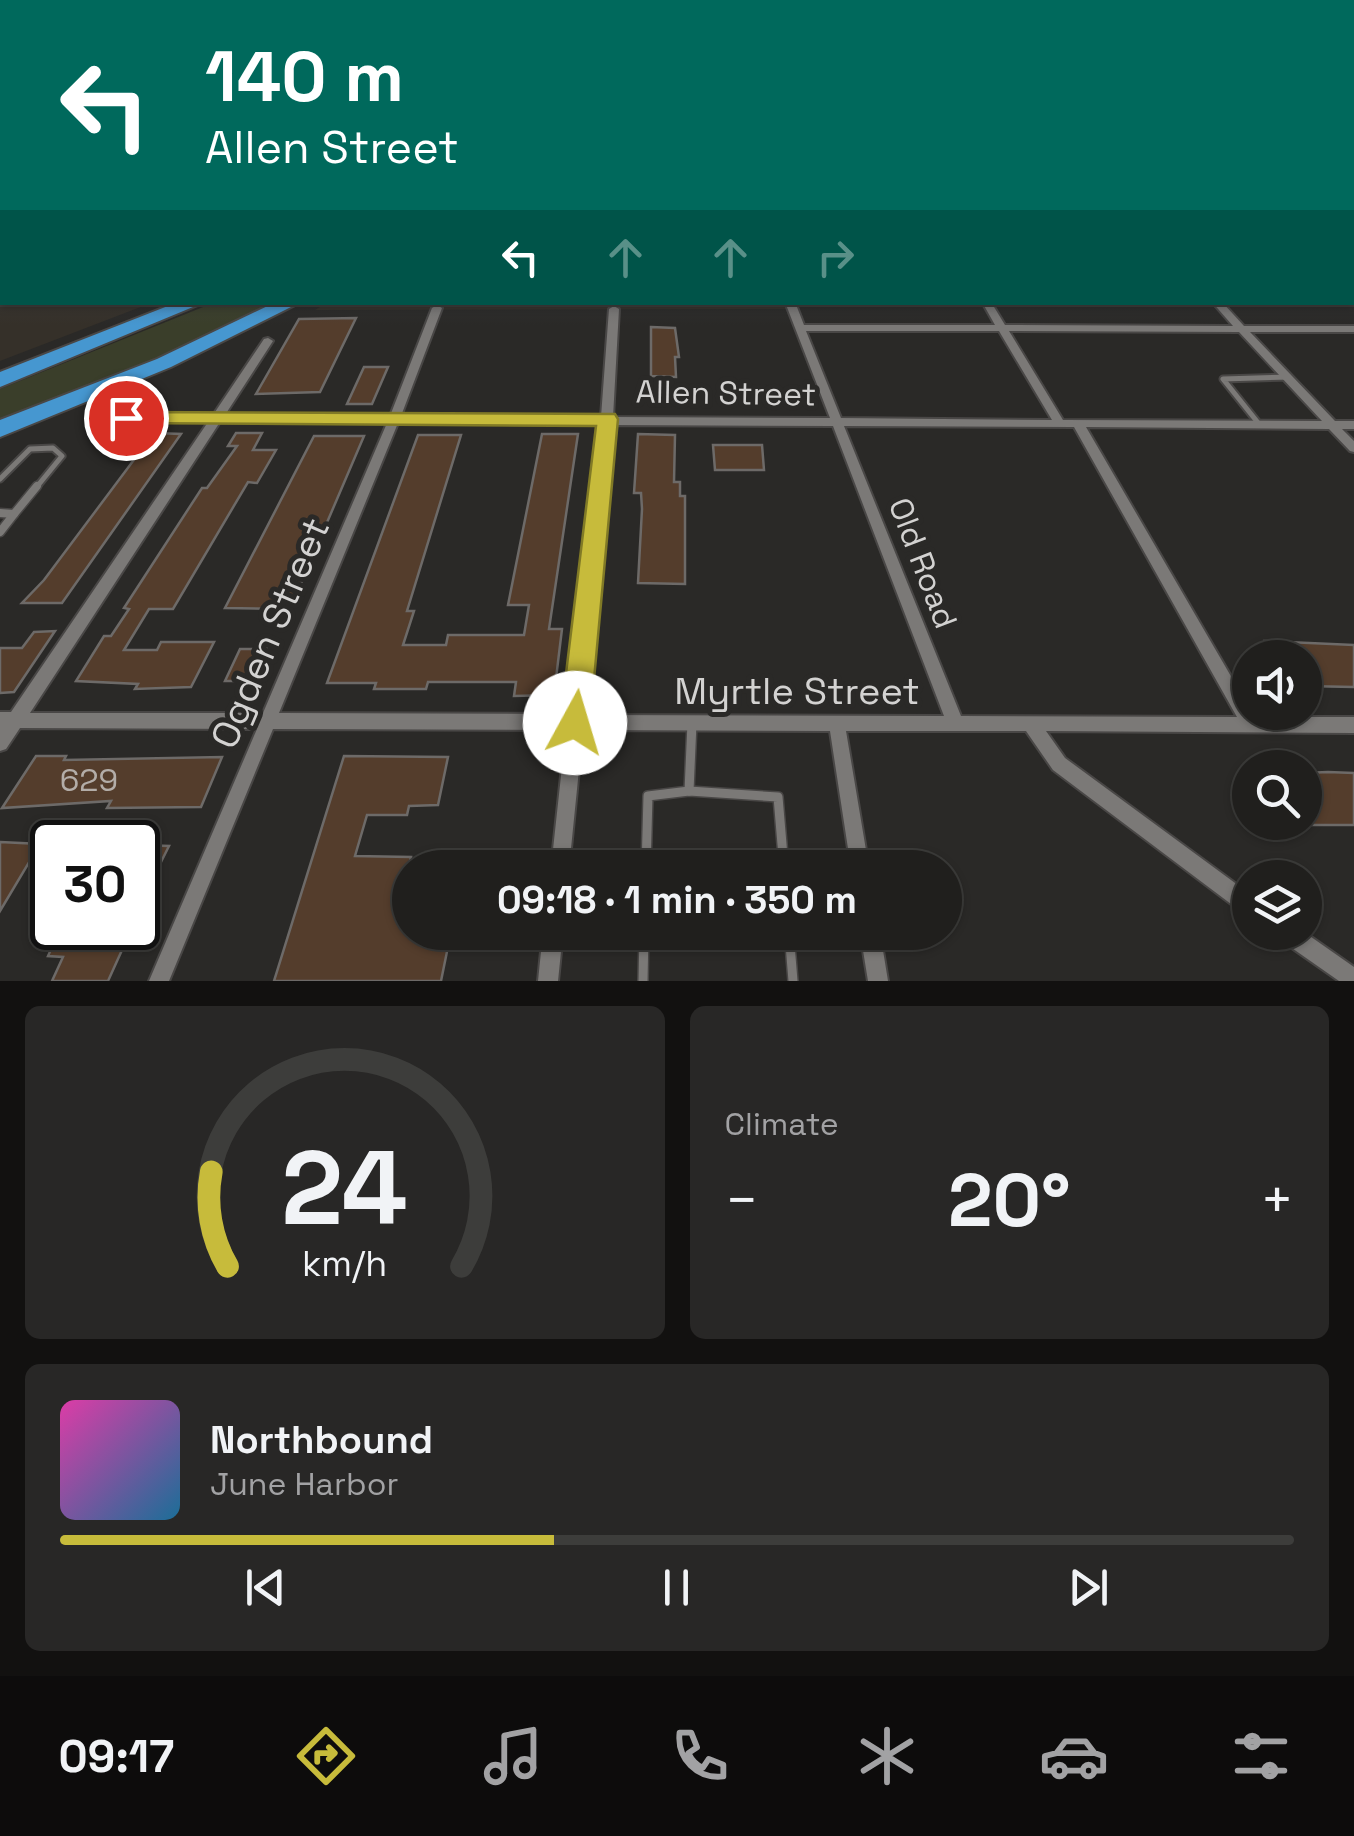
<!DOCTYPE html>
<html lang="en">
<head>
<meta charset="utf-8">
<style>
  :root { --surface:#201f1d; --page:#282726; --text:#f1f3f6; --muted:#a2a2a4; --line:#3d3d3b; --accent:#c7bb3b }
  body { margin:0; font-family:"Space Grotesk",sans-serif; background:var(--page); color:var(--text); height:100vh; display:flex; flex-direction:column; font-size:38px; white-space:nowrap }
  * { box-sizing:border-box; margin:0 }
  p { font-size:32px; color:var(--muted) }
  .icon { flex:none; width:55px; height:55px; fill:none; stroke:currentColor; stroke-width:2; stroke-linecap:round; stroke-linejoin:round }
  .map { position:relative; height:981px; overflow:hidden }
  .sheet { display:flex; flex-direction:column; gap:25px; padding:25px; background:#121110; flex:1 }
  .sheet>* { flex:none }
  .banner { position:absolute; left:0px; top:0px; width:1355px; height:305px; box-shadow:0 2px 8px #0004,0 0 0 2px var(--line); background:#00695c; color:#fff; overflow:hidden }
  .fabs { position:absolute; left:1232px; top:640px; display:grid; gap:20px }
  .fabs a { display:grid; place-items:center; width:90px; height:90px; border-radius:50%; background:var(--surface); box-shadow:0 2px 8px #0004,0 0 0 2px var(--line); font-size:50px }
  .speed { position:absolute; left:30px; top:820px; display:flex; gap:20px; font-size:50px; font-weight:700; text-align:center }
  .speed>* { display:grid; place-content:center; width:130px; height:130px; border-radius:50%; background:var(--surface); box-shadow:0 2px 8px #0004,0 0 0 2px var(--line); line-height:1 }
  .speed .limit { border:5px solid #111; border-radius:15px; background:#fff; color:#111 }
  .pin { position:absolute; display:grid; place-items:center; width:85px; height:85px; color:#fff; margin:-42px; border:5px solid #fff; border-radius:50%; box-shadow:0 2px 10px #0007 }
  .me { position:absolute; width:110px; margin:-55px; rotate:6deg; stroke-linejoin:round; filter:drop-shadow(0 0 8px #0008) }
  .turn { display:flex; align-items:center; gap:35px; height:210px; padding:0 40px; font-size:45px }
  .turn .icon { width:130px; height:130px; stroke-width:2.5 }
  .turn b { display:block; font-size:70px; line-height:85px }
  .lanes { display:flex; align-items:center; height:95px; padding:0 40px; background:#0003; justify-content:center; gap:50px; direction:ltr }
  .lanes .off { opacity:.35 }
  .big { font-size:75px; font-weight:700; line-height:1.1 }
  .sheet .tile { flex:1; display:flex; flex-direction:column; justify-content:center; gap:15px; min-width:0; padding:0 35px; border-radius:15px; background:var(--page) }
  .sheet .dial { align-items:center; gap:0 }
  .dial svg { height:260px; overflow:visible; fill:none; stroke:var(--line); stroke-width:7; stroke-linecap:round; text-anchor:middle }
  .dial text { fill:var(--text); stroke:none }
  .song { display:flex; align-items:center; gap:30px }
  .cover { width:120px; height:120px; border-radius:15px; background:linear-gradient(135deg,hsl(320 70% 55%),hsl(200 70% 35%)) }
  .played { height:10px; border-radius:5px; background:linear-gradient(90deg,var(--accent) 40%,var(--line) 40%) }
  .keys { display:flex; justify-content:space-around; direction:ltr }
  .heat { display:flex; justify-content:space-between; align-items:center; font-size:55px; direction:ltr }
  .sheet .tiles { flex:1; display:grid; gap:25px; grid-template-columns:1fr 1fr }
  .tile:last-child { grid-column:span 2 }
  .trip { position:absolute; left:392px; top:850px; width:570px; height:100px; border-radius:50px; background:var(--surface); box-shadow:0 2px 8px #0004,0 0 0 2px var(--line); font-weight:700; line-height:100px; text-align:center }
  .dock { display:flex; height:160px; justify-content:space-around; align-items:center; background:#0d0c0c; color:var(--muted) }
  .dock .icon { width:70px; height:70px }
  .dock .selected { color:var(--accent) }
  .dock b { font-size:45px; color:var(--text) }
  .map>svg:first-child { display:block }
  .built { fill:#353029 }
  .green { fill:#3a3e2a }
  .building { fill:#543d2c; stroke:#6d6a68; stroke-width:2.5 }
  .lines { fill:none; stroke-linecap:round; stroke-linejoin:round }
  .service-far2-casing { stroke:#494746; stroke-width:9 }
  .service-far1-casing { stroke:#494746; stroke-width:11 }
  .service-casing { stroke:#494746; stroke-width:12 }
  .minor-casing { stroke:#494746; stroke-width:4 }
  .motorway-casing { stroke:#494746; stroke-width:4 }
  .service-far2 { stroke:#7b7977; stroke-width:5 }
  .service-far1 { stroke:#7b7977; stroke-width:8 }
  .service { stroke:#7b7977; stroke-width:9 }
  .minor { fill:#7b7977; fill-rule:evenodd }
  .motorway { fill:#4697d0; fill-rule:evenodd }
  .route { fill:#c7bb3b; stroke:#817a26; stroke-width:2.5 }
  .labels { text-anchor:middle; stroke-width:10; stroke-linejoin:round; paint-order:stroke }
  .street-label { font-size:32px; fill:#d3d2d1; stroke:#2a2927 }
  .near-number-label { font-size:32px; fill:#b3ada8 }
  .near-street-label { font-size:38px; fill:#d3d2d1; stroke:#2a2927 }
</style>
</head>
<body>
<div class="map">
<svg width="1354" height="981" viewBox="0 0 1354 981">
  <rect width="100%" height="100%" fill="#2a2927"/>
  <!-- built -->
  <g class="built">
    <polygon points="0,187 2,302 151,303 0,361"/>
    <polygon points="328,302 790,302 792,309 315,310"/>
  </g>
  <!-- green -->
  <polygon class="green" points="213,303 278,303 183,349 0,422 0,389"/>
  <!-- building -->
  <g class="building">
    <polygon points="356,318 320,392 256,394 299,319"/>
    <polygon points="651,327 675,328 679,357 675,357 676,377 651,376"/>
    <polygon points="364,367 388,367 372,404 347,404"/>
    <polygon points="154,433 181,434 62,603 22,603 44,580"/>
    <polygon points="236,433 262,433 253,450 276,450 257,483 248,482 173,609 149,609 124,650 157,650 161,642 214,642 191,687 135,689 138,684 76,681 104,636 111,636 129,609 124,608 202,488 207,488 237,446 228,446"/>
    <polygon points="542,434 578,434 549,629 562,629 554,695 514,696 516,682 428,682 426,689 374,689 376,683 327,683 418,435 461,435 407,611 414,611 403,645 446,645 448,635 524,635 529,605 508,605"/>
    <polygon points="638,434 675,435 674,482 680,482 680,496 685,496 685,584 638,583 642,509 641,493 634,493"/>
    <polygon points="314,436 364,436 290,609 225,608"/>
    <polygon points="713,445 762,445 764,470 715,470"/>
    <polygon points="55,631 14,692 0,693 0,648 22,648 34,632"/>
    <polygon points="1265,641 1354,645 1354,687 1305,686 1305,658 1275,658"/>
    <polygon points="240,649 266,649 251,681 225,681"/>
    <polygon points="36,756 66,756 64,760 222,757 201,807 107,808 111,801 2,808"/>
    <polygon points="344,756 448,757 438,805 409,806 407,815 367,815 355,856 411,857 402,893 410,893 410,932 451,932 441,981 274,981"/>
    <polygon points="1328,772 1354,773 1354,825 1305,825 1305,773"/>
    <polygon points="0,842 40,844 0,911"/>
    <polygon points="138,845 169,846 149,886 138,886"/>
    <polygon points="78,928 132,928 108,981 52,981 63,957 48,956 57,936 75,936"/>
  </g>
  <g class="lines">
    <defs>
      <g id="service-far2">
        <polyline points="1259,424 1223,379 1289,377"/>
        <polyline points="0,479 30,449 53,448 62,456 35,489"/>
      </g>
      <g id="service-far1">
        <polyline points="0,513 14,514 37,486"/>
        <polyline points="0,532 14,514"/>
      </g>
      <g id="service">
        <polyline points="689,791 692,723"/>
        <polyline points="646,868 648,796 689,791 778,797 784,868"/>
        <polyline points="789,932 793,981"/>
        <polyline points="643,981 644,932"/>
      </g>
      <g id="minor">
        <rect x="1352" y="196" width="2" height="4"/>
        <rect x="1352" y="253" width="2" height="6"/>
        <path d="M785 302H795L804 325H995L982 302H991L1005 325 1233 326 1212 302H1222L1244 326H1354V332H1250L1335 421H1354V429H1342L1354 441V452L1350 451 1329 429 1086 427 1250 709V712L1255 717H1354V733L1046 731 1065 758 1250 894V916L1243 913 1053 770 1026 731H846L869 868H851L830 731 583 730 569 868H551L566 730 273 729 169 981H149L257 729 20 728 6 749 0 751V712H11L208 422H96L92 421 90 418 92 415H213L264 339 268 338 273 341 225 415 390 416 432 308 437 305 442 308 401 416 601 417 609 309 614 306 619 309 613 417 830 418ZM806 331H999L1052 420 841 418ZM1009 331 1239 332 1322 421 1063 420ZM220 422 387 423 263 713H30ZM398 423 601 425 568 714 279 713ZM612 425 833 426 944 716 584 715ZM844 426 1074 427 1237 717 961 716Z"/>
        <polygon points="543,932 563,932 558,981 538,981"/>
        <polygon points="860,932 880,932 888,981 868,981"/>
        <polygon points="1276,932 1304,932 1354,967 1354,981 1339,981 1279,939"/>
      </g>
      <g id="motorway">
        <polygon points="178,302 205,302 0,387 0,372"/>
        <polygon points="276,302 301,302 171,367 0,437 0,420 157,359"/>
      </g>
    </defs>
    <!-- service-far2 casing -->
    <use href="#service-far2" class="service-far2-casing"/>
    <!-- service-far1 casing -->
    <use href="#service-far1" class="service-far1-casing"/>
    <!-- service casing -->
    <use href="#service" class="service-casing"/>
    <!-- minor casing -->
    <use href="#minor" class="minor-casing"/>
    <!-- motorway casing -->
    <use href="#motorway" class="motorway-casing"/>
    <!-- service-far2 -->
    <use href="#service-far2" class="service-far2"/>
    <!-- service-far1 -->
    <use href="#service-far1" class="service-far1"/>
    <!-- service -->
    <use href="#service" class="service"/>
    <!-- minor -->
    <use href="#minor" class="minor"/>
    <!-- motorway -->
    <use href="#motorway" class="motorway"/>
  </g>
  <!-- sky -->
  <linearGradient id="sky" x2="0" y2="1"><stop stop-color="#171715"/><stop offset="0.58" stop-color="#444952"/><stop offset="1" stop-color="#444952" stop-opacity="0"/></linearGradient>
  <rect width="1354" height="325" fill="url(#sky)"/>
  <!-- route -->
  <polygon class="route" points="126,412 615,414 618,419 590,723 585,733 575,737 565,733 560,723 596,426 119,423 116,418 119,414"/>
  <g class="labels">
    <!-- street labels -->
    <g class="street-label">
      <text transform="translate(726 393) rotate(1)" y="11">Allen Street</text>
      <text transform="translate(923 563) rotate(69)" y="11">Old Road</text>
    </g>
    <!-- near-number labels -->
    <g class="near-number-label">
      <text x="89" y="791">629</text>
    </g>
    <!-- near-street labels -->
    <g class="near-street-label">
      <text transform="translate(270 633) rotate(-67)" y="13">Ogden Street</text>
      <text x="797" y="704">Myrtle Street</text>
    </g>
  </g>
</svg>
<div class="fabs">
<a><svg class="icon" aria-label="sound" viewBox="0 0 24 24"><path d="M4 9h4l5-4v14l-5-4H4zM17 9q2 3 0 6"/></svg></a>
<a><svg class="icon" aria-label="search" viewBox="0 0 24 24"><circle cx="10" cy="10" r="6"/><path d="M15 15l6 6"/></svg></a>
<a><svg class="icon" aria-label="layers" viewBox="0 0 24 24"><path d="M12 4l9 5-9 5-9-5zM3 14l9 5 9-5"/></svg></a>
</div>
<div class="speed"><div class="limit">30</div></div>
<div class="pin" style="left:126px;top:418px;background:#d93025"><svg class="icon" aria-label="arrive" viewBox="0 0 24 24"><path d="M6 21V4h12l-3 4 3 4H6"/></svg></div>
<svg class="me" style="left:575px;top:723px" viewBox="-20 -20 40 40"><circle r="19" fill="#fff"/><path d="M0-13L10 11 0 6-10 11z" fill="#c7bb3b"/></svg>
<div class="trip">09:18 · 1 min · 350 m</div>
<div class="banner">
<div class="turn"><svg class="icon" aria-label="left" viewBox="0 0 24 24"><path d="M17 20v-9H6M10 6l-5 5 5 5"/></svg><div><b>140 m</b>Allen Street</div></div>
<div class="lanes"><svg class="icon" aria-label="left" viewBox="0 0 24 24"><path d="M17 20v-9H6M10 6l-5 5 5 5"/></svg><svg class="icon off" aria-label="ahead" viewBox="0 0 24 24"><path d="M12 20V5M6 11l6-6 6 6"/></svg><svg class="icon off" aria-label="ahead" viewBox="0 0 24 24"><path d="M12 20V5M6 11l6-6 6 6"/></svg><svg class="icon off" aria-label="right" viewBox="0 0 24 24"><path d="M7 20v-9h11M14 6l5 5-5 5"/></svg></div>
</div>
</div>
<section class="sheet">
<div class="tiles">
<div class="tile dial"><svg viewBox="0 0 100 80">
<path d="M14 69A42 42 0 1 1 86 69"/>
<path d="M14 69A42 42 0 0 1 9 40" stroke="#c7bb3b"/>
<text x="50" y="56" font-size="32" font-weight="700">24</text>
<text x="50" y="72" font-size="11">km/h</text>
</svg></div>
<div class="tile"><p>Climate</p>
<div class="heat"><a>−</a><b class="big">20°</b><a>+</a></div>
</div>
<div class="tile">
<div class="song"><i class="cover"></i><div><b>Northbound</b><p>June Harbor</p></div></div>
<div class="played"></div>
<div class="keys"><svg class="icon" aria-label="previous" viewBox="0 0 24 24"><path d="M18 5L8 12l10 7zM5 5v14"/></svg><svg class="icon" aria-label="pause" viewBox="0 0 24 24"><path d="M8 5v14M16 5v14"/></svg><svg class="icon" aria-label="next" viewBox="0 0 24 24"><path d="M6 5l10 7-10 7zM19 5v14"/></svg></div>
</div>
</div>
</section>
<nav class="dock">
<b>09:17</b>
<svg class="icon selected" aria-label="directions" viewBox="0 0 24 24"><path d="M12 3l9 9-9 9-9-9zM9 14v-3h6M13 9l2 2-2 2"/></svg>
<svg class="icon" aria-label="music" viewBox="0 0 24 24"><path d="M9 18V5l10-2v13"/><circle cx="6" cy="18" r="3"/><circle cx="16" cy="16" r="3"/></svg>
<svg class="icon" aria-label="phone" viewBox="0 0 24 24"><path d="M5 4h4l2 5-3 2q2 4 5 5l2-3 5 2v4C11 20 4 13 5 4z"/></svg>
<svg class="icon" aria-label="climate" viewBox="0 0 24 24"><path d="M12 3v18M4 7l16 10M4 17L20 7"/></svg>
<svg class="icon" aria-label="car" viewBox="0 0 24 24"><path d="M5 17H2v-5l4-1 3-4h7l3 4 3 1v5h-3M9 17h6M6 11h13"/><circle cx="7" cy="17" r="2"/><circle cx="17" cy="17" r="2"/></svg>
<svg class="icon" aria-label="filters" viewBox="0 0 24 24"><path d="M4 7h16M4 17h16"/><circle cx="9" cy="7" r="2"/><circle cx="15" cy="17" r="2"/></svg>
</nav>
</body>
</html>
